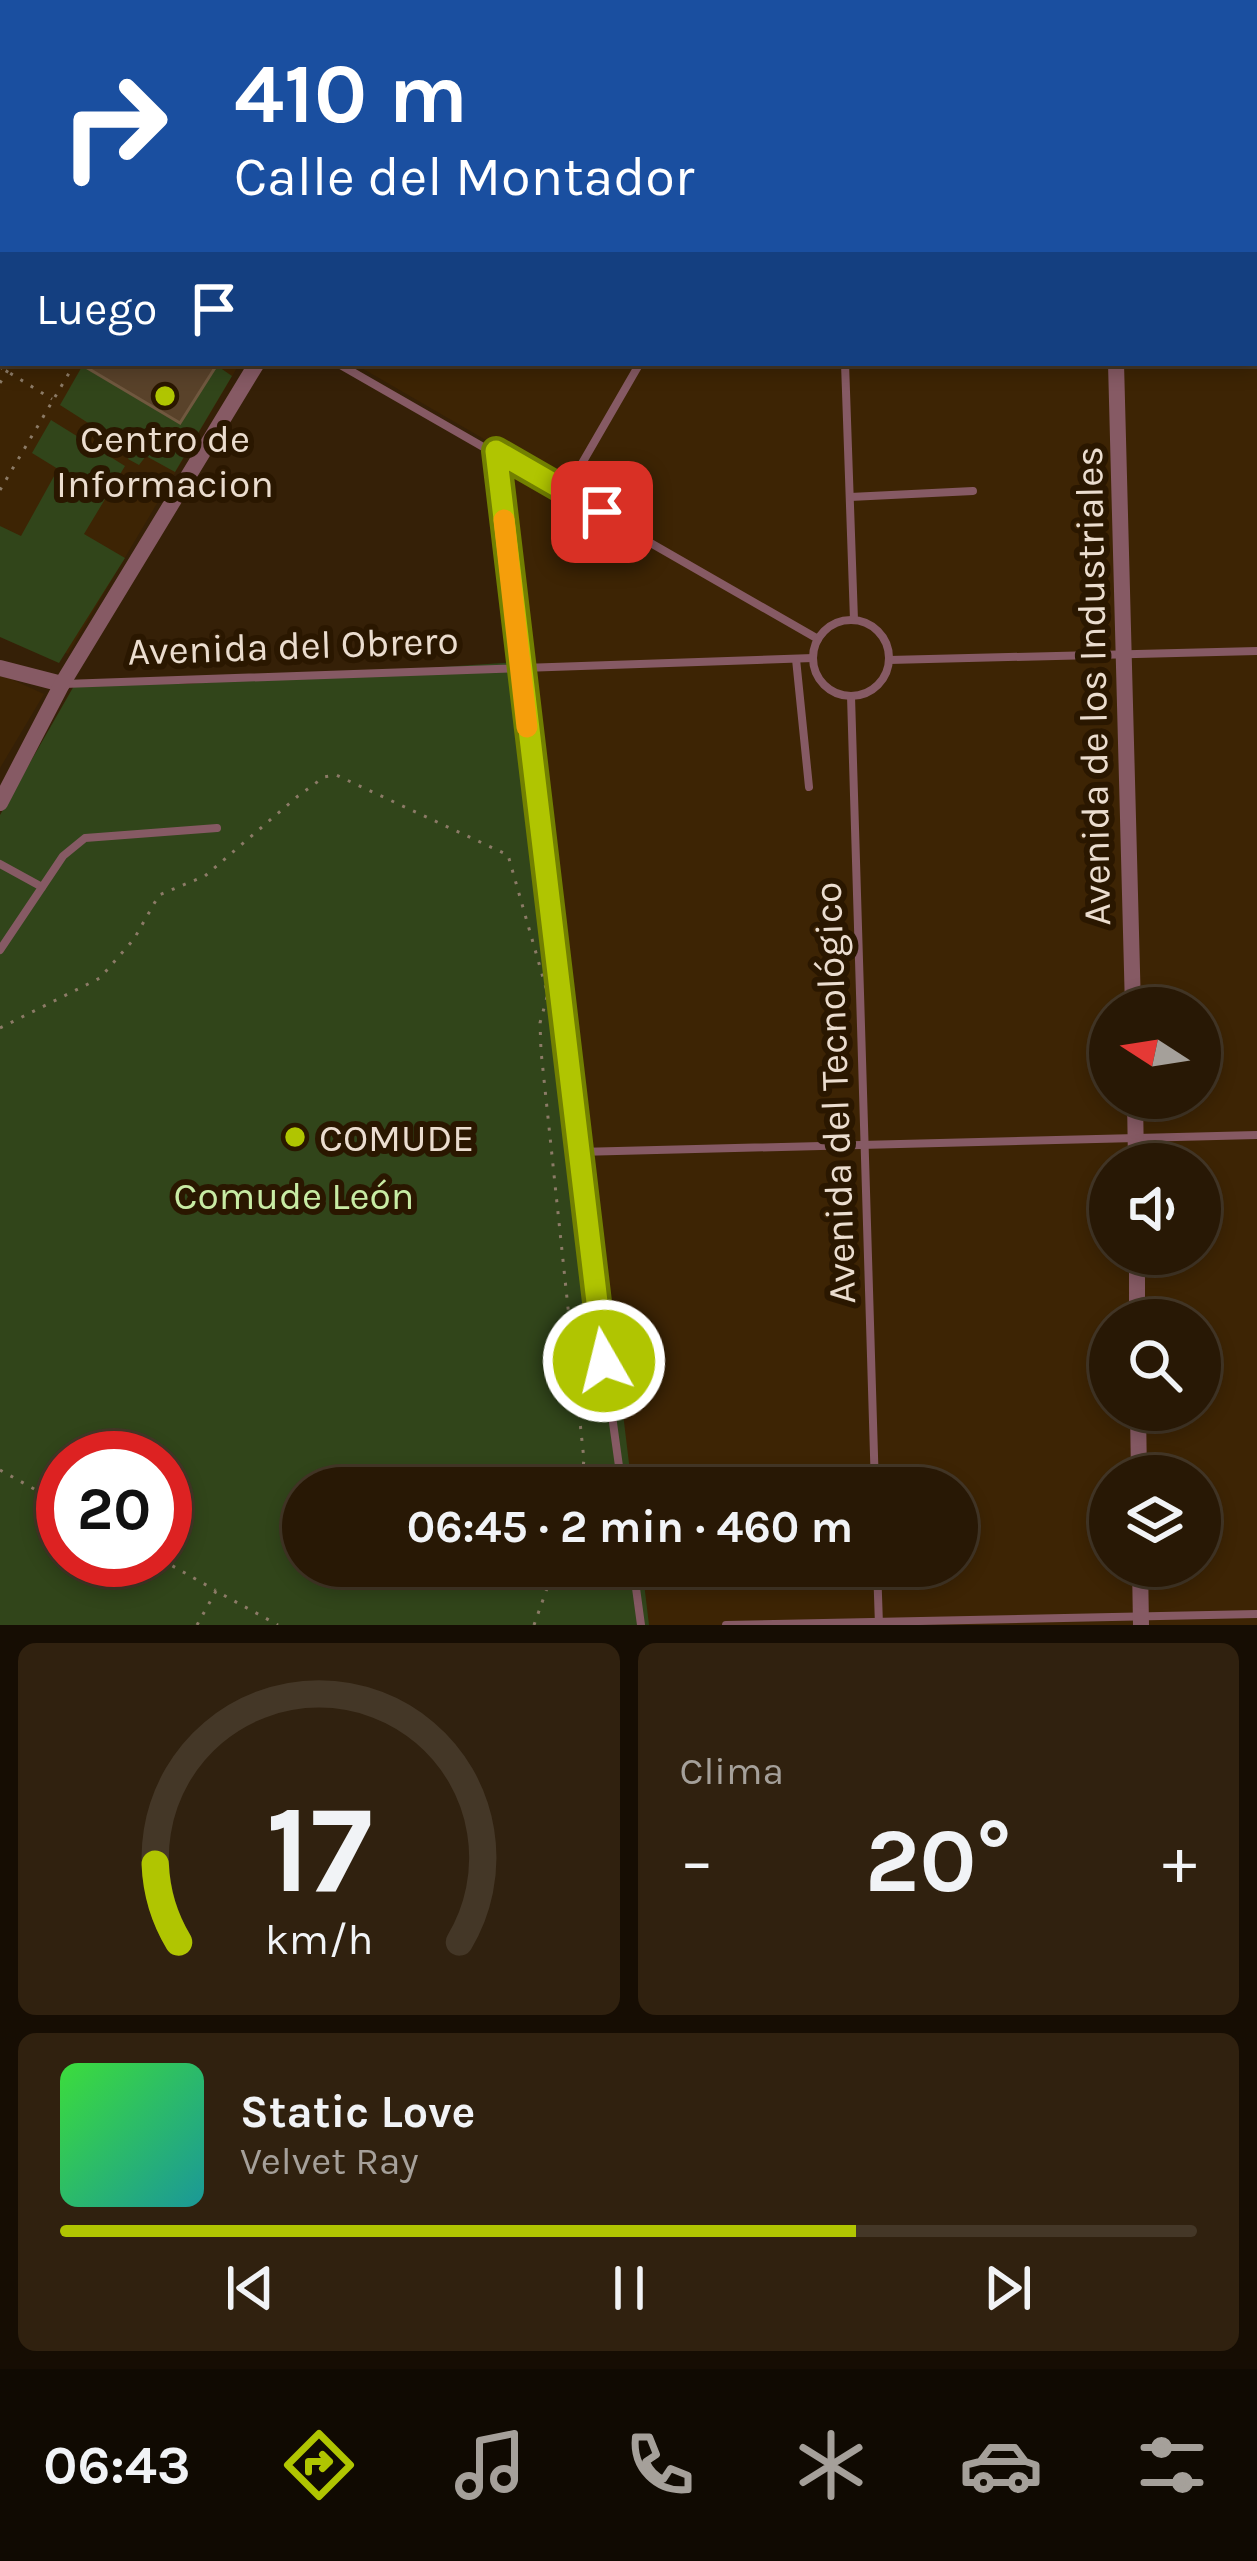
<!DOCTYPE html>
<html lang="es">
<head>
<meta charset="utf-8">
<style>
  :root { --surface:#281805; --page:#30210f; --text:#f1f3f6; --muted:#a5a09a; --line:#443727; --accent:#b0c501 }
  body { margin:0; font-family:Karla,sans-serif; background:var(--page); color:var(--text); height:100vh; display:flex; flex-direction:column; font-size:45px; white-space:nowrap }
  * { box-sizing:border-box; margin:0 }
  p { font-size:39px; color:var(--muted) }
  .icon { flex:none; width:66px; height:66px; fill:none; stroke:currentColor; stroke-width:2; stroke-linecap:round; stroke-linejoin:round }
  .map { position:relative; height:1625px; overflow:hidden }
  .drawer { display:flex; flex-direction:column; gap:18px; padding:18px; background:#160d03; flex:1 }
  .drawer>* { flex:none }
  .guide { position:absolute; left:0px; top:0px; width:1257px; height:366px; box-shadow:0 6px 18px #0003,0 0 0 3px var(--line); background:#1a4fa0; color:#fff; overflow:hidden }
  .needle { width:78px; rotate:282deg }
  .fabs { position:absolute; left:1089px; top:987px; display:grid; gap:24px }
  .fabs a { display:grid; place-items:center; width:132px; height:132px; border-radius:50%; background:var(--surface); box-shadow:0 6px 18px #0003,0 0 0 3px var(--line); font-size:60px }
  .speed { position:absolute; left:36px; top:1431px; display:flex; gap:24px; font-size:60px; font-weight:700; text-align:center }
  .speed>* { display:grid; place-content:center; width:156px; height:156px; border-radius:50%; background:var(--surface); box-shadow:0 6px 18px #0003,0 0 0 3px var(--line); line-height:1 }
  .speed .limit { border:18px solid #d22; background:#fff; color:#111 }
  .pin { position:absolute; display:grid; place-items:center; width:102px; height:102px; color:#fff; margin:-51px; border-radius:24px; box-shadow:0 6px 18px #0006 }
  .me { position:absolute; width:132px; margin:-66px; rotate:352deg; stroke-linejoin:round; filter:drop-shadow(0 0 9px #0008) }
  .turn { display:flex; align-items:center; gap:42px; height:252px; padding:0 36px; font-size:54px }
  .turn .icon { width:156px; height:156px; stroke-width:2.5 }
  .turn b { display:block; font-size:84px; line-height:102px }
  .then { display:flex; align-items:center; height:114px; padding:0 36px; background:#0003; gap:24px; font-size:45px }
  .big { font-size:90px; font-weight:700; line-height:1.1 }
  .drawer .widget { flex:1; display:flex; flex-direction:column; justify-content:center; gap:18px; min-width:0; padding:0 42px; border-radius:18px; background:var(--page) }
  .drawer .dial { align-items:center; gap:0 }
  .dial svg { height:312px; overflow:visible; fill:none; stroke:var(--line); stroke-width:7; stroke-linecap:round; text-anchor:middle }
  .dial text { fill:var(--text); stroke:none }
  .song { display:flex; align-items:center; gap:36px }
  .cover { width:144px; height:144px; border-radius:18px; background:linear-gradient(135deg,hsl(120 70% 55%),hsl(180 70% 35%)) }
  .played { height:12px; border-radius:6px; background:linear-gradient(90deg,var(--accent) 70%,var(--line) 70%) }
  .keys { display:flex; justify-content:space-around; direction:ltr }
  .heat { display:flex; justify-content:space-between; align-items:center; font-size:66px; direction:ltr }
  .drawer .tiles { flex:1; display:grid; gap:18px; grid-template-columns:1fr 1fr }
  .widget:last-child { grid-column:span 2 }
  .trip { position:absolute; left:282px; top:1467px; width:696px; height:120px; border-radius:60px; background:var(--surface); box-shadow:0 6px 18px #0003,0 0 0 3px var(--line); font-weight:700; line-height:120px; text-align:center }
  .tabs { display:flex; height:192px; justify-content:space-around; align-items:center; background:#100a02; color:var(--muted) }
  .tabs .icon { width:84px; height:84px }
  .tabs .current { color:var(--accent) }
  .tabs b { font-size:54px; color:var(--text) }
  .map>svg:first-child { display:block }
  .built { fill:#3d2404; fill-rule:evenodd }
  .green { fill:#31451a; fill-rule:evenodd }
  .building { fill:#59422a; stroke:#70583f; stroke-width:3 }
  .lines { fill:none; stroke-linecap:round; stroke-linejoin:round }
  .path { stroke:#8c7b67; stroke-width:3; stroke-dasharray:3 9; stroke-linecap:butt }
  .service { stroke:#865a64; stroke-width:8 }
  .minor { stroke:#865a64; stroke-width:16 }
  .route-casing { stroke:#728001; stroke-width:30 }
  .route { stroke:#b0c501; stroke-width:21 }
  .slow { stroke:#f59e0b; stroke-width:21 }
  .poi-dot { fill:#b0c501; stroke:#2a1700; stroke-width:4.5 }
  .labels { text-anchor:middle; stroke-width:12; stroke-linejoin:round; paint-order:stroke }
  .poi-label { font-size:39px; fill:#ebddcf; stroke:#2a1700 }
  .street-label { font-size:39px; fill:#ebddcf; stroke:#2a1700 }
  .park-label { font-size:39px; fill:#c8eca4; stroke:#2a1700 }
</style>
</head>
<body>
<div class="map">
<svg width="1257" height="1625" viewBox="0 0 1257 1625">
  <rect width="100%" height="100%" fill="#352007"/>
  <!-- built -->
  <g class="built">
    <polygon points="0,0 454,0 3,3 3,363 240,363 68,654 0,625"/>
    <path d="M476 0H1257V1625H645L636 1566H957V1488H625L532 661 496 446 353 363H1254V3ZM1110 1008H1200V1098H1110ZM1110 1164H1200V1254H1110ZM1110 1320H1200V1410H1110ZM1110 1476H1200V1566H1110Z"/>
    <polygon points="0,674 44,694 0,768"/>
  </g>
  <!-- green -->
  <g class="green">
    <polygon points="84,363 179,423 216,365 232,376 175,472 146,456 139,465 128,459 136,446 121,437 118,442 60,405"/>
    <polygon points="51,420 125,466 84,534 125,558 59,663 0,637 0,526 21,536 58,469 32,453"/>
    <path d="M532 661 632 1488H303V1566H642L649 1625H0V815L75 684H186ZM63 1458H165V1560H63Z"/>
  </g>
  <!-- building -->
  <polygon class="building" points="79,363 218,363 180,423"/>
  <g class="lines">
    <!-- path -->
    <g class="path">
      <polyline points="22,0 27,3"/>
      <polyline points="0,108 3,110"/>
      <polyline points="0,119 3,114"/>
      <polyline points="0,269 3,271"/>
      <polyline points="0,279 3,274"/>
      <polyline points="0,367 52,399"/>
      <polyline points="0,383 12,363"/>
      <polyline points="0,490 75,363"/>
      <polyline points="547,997 540,1023 541,1051 584,1460 580,1488"/>
      <polyline points="0,1028 100,978 134,939 159,895 205,876 298,796 324,777 336,775 508,855 546,988"/>
      <polyline points="0,1470 63,1505"/>
      <polyline points="162,1560 215,1590"/>
      <polyline points="197,1625 216,1591 278,1625"/>
      <polyline points="534,1625 555,1566"/>
    </g>
    <!-- service -->
    <g class="service">
      <polyline points="88,0 93,3"/>
      <polyline points="147,0 152,3"/>
      <polyline points="206,0 212,3"/>
      <polyline points="750,3 751,0"/>
      <polyline points="842,3 842,0"/>
      <polyline points="337,363 818,639"/>
      <polyline points="845,363 854,620"/>
      <polyline points="496,451 587,1234 622,1488"/>
      <polyline points="566,491 640,363"/>
      <polyline points="850,497 973,491"/>
      <circle cx="851" cy="658" r="38"/>
      <polyline points="796,659 809,787"/>
      <polyline points="889,660 1257,651"/>
      <polyline points="64,684 813,658"/>
      <polyline points="851,696 875,1488"/>
      <polyline points="0,864 42,887"/>
      <polyline points="0,950 63,856 85,838 217,828"/>
      <polyline points="578,1152 1257,1135"/>
      <polyline points="633,1566 641,1625"/>
      <polyline points="877,1566 879,1625"/>
      <polyline points="726,1625 1257,1614"/>
    </g>
    <!-- minor -->
    <g class="minor">
      <polyline points="470,3 472,0"/>
      <polyline points="1111,3 1112,0"/>
      <polyline points="1116,363 1133,1008"/>
      <polyline points="0,668 62,684"/>
      <polyline points="0,803 62,684 257,363"/>
      <polyline points="1135,1098 1136,1164"/>
      <polyline points="1137,1254 1137,1320"/>
      <polyline points="1138,1410 1139,1476"/>
      <polyline points="1140,1566 1141,1625"/>
    </g>
  </g>
  <g class="lines">
    <defs>
      <polyline id="route" points="602,512 496,451 604,1361"/>
    </defs>
    <!-- route casing -->
    <use href="#route" class="route-casing"/>
    <!-- route -->
    <use href="#route" class="route"/>
    <!-- slow -->
    <polyline class="slow" points="504,520 527,727"/>
  </g>
  <!-- markers -->
  <g class="poi-dot">
    <circle cx="165" cy="396" r="12"/>
    <circle cx="295" cy="1137" r="12"/>
  </g>
  <g class="labels">
    <!-- poi labels -->
    <g class="poi-label">
      <text x="165" y="452">Centro de<tspan x="165" dy="45">Informacion</tspan></text>
      <text x="319" y="1151" text-anchor="start">COMUDE</text>
    </g>
    <!-- street labels -->
    <g class="street-label">
      <text transform="translate(293 645) rotate(-2)" y="14">Avenida del Obrero</text>
      <text transform="translate(1092 686) rotate(-91)" y="14">Avenida de los Industriales</text>
      <text transform="translate(834 1093) rotate(-92)" y="14">Avenida del Tecnológico</text>
    </g>
    <!-- park labels -->
    <g class="park-label">
      <text x="294" y="1209">Comude León</text>
    </g>
  </g>
</svg>
<div class="fabs">
<a><svg class="needle" viewBox="-14 -14 28 28"><path d="M0-13l5 13h-10z" fill="#e53935"/><path d="M0 13l5-13h-10z" fill="#a5a09a"/></svg></a>
<a><svg class="icon" aria-label="sound" viewBox="0 0 24 24"><path d="M4 9h4l5-4v14l-5-4H4zM17 9q2 3 0 6"/></svg></a>
<a><svg class="icon" aria-label="search" viewBox="0 0 24 24"><circle cx="10" cy="10" r="6"/><path d="M15 15l6 6"/></svg></a>
<a><svg class="icon" aria-label="layers" viewBox="0 0 24 24"><path d="M12 4l9 5-9 5-9-5zM3 14l9 5 9-5"/></svg></a>
</div>
<div class="speed"><div class="limit">20</div></div>
<div class="pin" style="left:602px;top:512px;background:#d93025"><svg class="icon" aria-label="arrive" viewBox="0 0 24 24"><path d="M6 21V4h12l-3 4 3 4H6"/></svg></div>
<svg class="me" style="left:604px;top:1361px" viewBox="-20 -20 40 40"><circle r="17" fill="#b0c501" stroke="#fff" stroke-width="3"/><path d="M0-11L8 9 0 5-8 9z" fill="#fff"/></svg>
<div class="trip">06:45 · 2 min · 460 m</div>
<div class="guide">
<div class="turn"><svg class="icon" aria-label="right" viewBox="0 0 24 24"><path d="M7 20v-9h11M14 6l5 5-5 5"/></svg><div><b>410 m</b>Calle del Montador</div></div>
<div class="then">Luego<svg class="icon" aria-label="arrive" viewBox="0 0 24 24"><path d="M6 21V4h12l-3 4 3 4H6"/></svg></div>
</div>
</div>
<section class="drawer">
<div class="tiles">
<div class="widget dial"><svg viewBox="0 0 100 80">
<path d="M14 69A42 42 0 1 1 86 69"/>
<path d="M14 69A42 42 0 0 1 8 49" stroke="#b0c501"/>
<text x="50" y="56" font-size="32" font-weight="700">17</text>
<text x="50" y="72" font-size="11">km/h</text>
</svg></div>
<div class="widget"><p>Clima</p>
<div class="heat"><a>−</a><b class="big">20°</b><a>+</a></div>
</div>
<div class="widget">
<div class="song"><i class="cover"></i><div><b>Static Love</b><p>Velvet Ray</p></div></div>
<div class="played"></div>
<div class="keys"><svg class="icon" aria-label="previous" viewBox="0 0 24 24"><path d="M18 5L8 12l10 7zM5 5v14"/></svg><svg class="icon" aria-label="pause" viewBox="0 0 24 24"><path d="M8 5v14M16 5v14"/></svg><svg class="icon" aria-label="next" viewBox="0 0 24 24"><path d="M6 5l10 7-10 7zM19 5v14"/></svg></div>
</div>
</div>
</section>
<nav class="tabs">
<b>06:43</b>
<svg class="icon current" aria-label="directions" viewBox="0 0 24 24"><path d="M12 3l9 9-9 9-9-9zM9 14v-3h6M13 9l2 2-2 2"/></svg>
<svg class="icon" aria-label="music" viewBox="0 0 24 24"><path d="M9 18V5l10-2v13"/><circle cx="6" cy="18" r="3"/><circle cx="16" cy="16" r="3"/></svg>
<svg class="icon" aria-label="phone" viewBox="0 0 24 24"><path d="M5 4h4l2 5-3 2q2 4 5 5l2-3 5 2v4C11 20 4 13 5 4z"/></svg>
<svg class="icon" aria-label="climate" viewBox="0 0 24 24"><path d="M12 3v18M4 7l16 10M4 17L20 7"/></svg>
<svg class="icon" aria-label="car" viewBox="0 0 24 24"><path d="M5 17H2v-5l4-1 3-4h7l3 4 3 1v5h-3M9 17h6M6 11h13"/><circle cx="7" cy="17" r="2"/><circle cx="17" cy="17" r="2"/></svg>
<svg class="icon" aria-label="filters" viewBox="0 0 24 24"><path d="M4 7h16M4 17h16"/><circle cx="9" cy="7" r="2"/><circle cx="15" cy="17" r="2"/></svg>
</nav>
</body>
</html>
